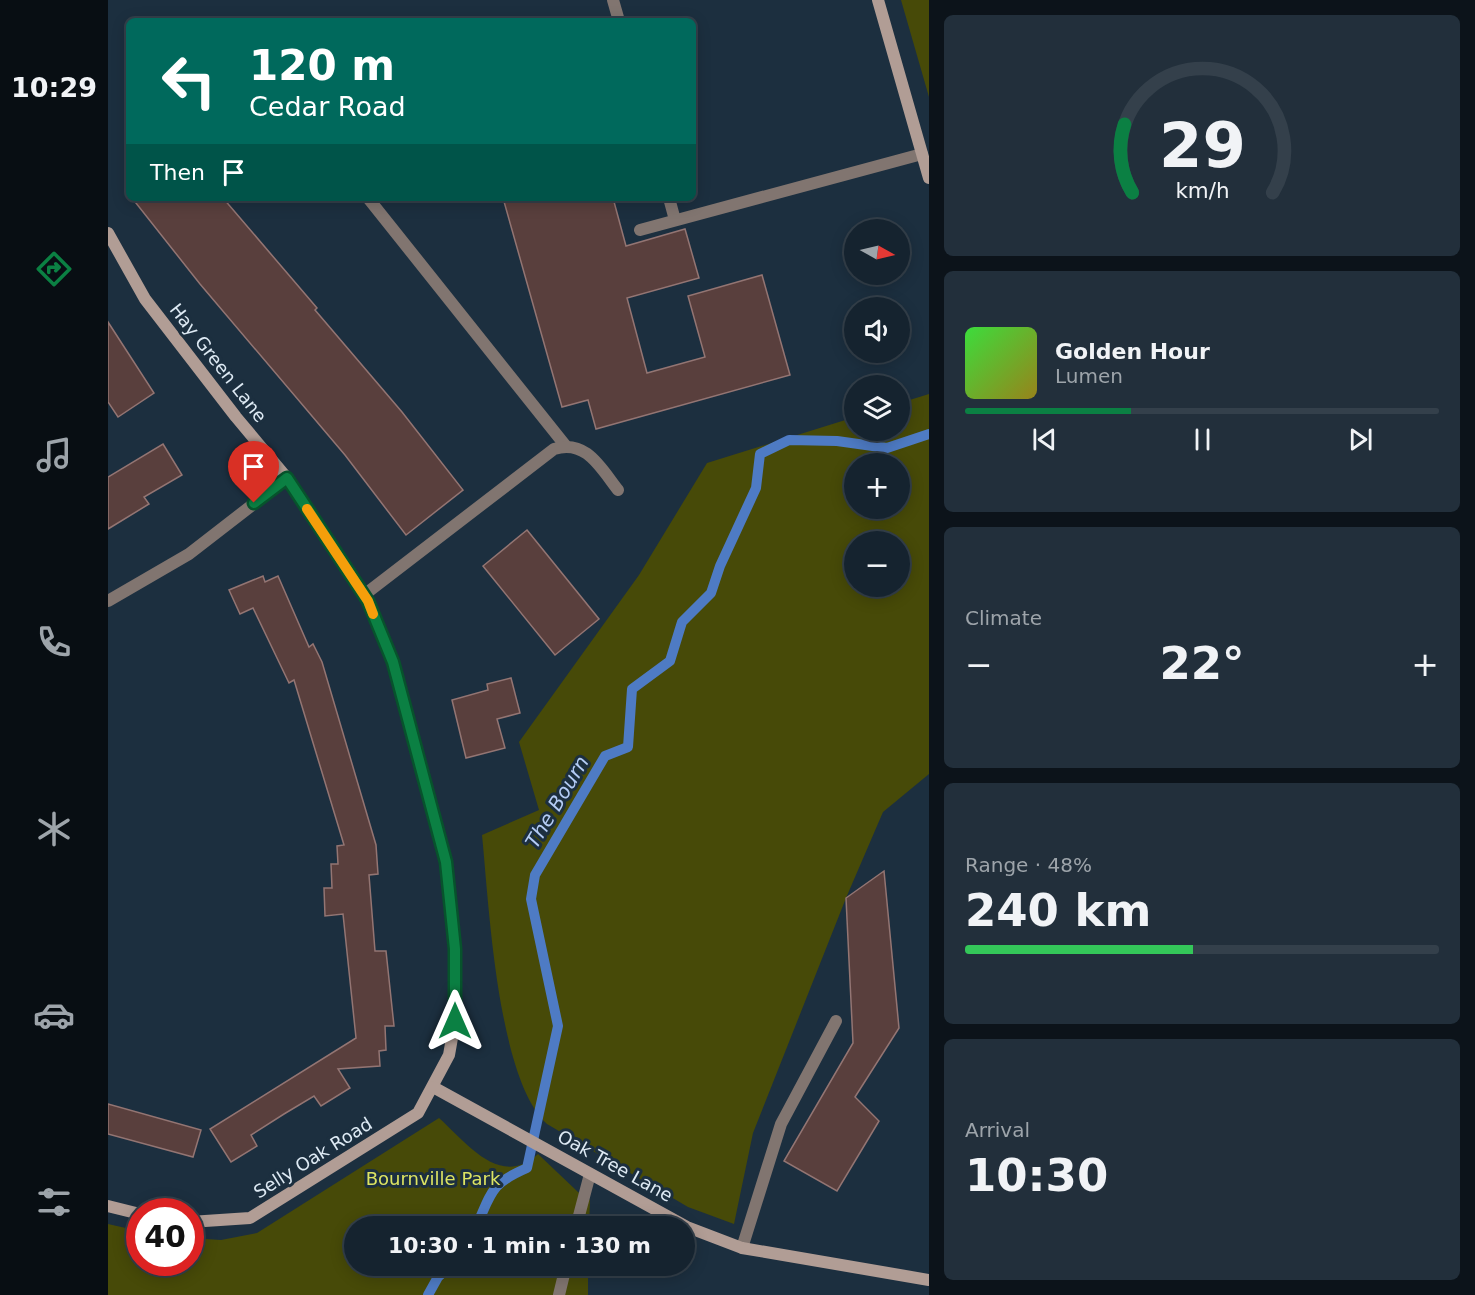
<!DOCTYPE html>
<html lang="en">
<head>
<meta charset="utf-8">
<style>
  :root { --surface:#15232f; --page:#222f3b; --text:#f1f3f6; --muted:#9da4aa; --line:#34404b; --accent:#0b8043 }
  body { margin:0; font-family:"DejaVu Sans",sans-serif; background:var(--page); color:var(--text); height:100vh; display:flex; flex-direction:column; font-size:22px; white-space:nowrap }
  * { box-sizing:border-box; margin:0 }
  p { font-size:20px; color:var(--muted) }
  .icon { flex:none; width:33px; height:33px; fill:none; stroke:currentColor; stroke-width:2; stroke-linecap:round; stroke-linejoin:round }
  .map { position:relative; flex:1; overflow:hidden }
  .drawer { display:flex; flex-direction:column; gap:15px; padding:15px; background:#0c131a; width:546px }
  .drawer>* { flex:none }
  .top-card { position:absolute; left:18px; top:18px; width:570px; height:183px; border-radius:9px; box-shadow:0 3px 15px #0003,0 0 0 2px var(--line); background:#00695c; color:#fff; overflow:hidden }
  .needle { width:39px; rotate:98deg }
  .fabs { position:absolute; left:736px; top:219px; display:grid; gap:12px }
  .fabs a { display:grid; place-items:center; width:66px; height:66px; border-radius:50%; background:var(--surface); box-shadow:0 3px 15px #0003,0 0 0 2px var(--line); font-size:30px }
  .speed { position:absolute; left:18px; top:1198px; display:flex; gap:12px; font-size:30px; font-weight:700; text-align:center }
  .speed>* { display:grid; place-content:center; width:78px; height:78px; border-radius:50%; background:var(--surface); box-shadow:0 3px 15px #0003,0 0 0 2px var(--line); line-height:1 }
  .speed .limit { border:9px solid #d22; background:#fff; color:#111 }
  .pin { position:absolute; display:grid; place-items:center; width:51px; height:51px; color:#fff; margin:-62px -26px; border-radius:50% 50% 50% 0; rotate:-45deg; box-shadow:0 0 6px #0007 }
  .pin .icon { rotate:45deg }
  .me { position:absolute; width:66px; margin:-33px; rotate:0deg; stroke-linejoin:round; filter:drop-shadow(0 0 4px #0008) }
  .turn { display:flex; align-items:center; gap:21px; height:126px; padding:0 24px; font-size:27px }
  .turn .icon { width:78px; height:78px; stroke-width:2.5 }
  .turn b { display:block; font-size:42px; line-height:51px }
  .then { display:flex; align-items:center; height:57px; padding:0 24px; background:#0003; gap:12px; font-size:22px }
  .big { font-size:45px; font-weight:600; line-height:1.1 }
  .drawer .tile { flex:1; display:flex; flex-direction:column; justify-content:center; gap:9px; min-width:0; padding:0 21px; border-radius:9px; background:var(--page) }
  .drawer .dial { align-items:center; gap:0 }
  .dial svg { height:156px; overflow:visible; fill:none; stroke:var(--line); stroke-width:7; stroke-linecap:round; text-anchor:middle }
  .dial text { fill:var(--text); stroke:none }
  .song { display:flex; align-items:center; gap:18px }
  .cover { width:72px; height:72px; border-radius:9px; background:linear-gradient(135deg,hsl(120 70% 55%),hsl(50 70% 35%)) }
  .played { height:6px; border-radius:3px; background:linear-gradient(90deg,var(--accent) 35%,var(--line) 35%) }
  .keys { display:flex; justify-content:space-around; direction:ltr }
  .heat { display:flex; justify-content:space-between; align-items:center; font-size:33px; direction:ltr }
  .charge { height:9px; border-radius:4px; background:linear-gradient(90deg,#34c759 48%,var(--line) 0) }
  .trip { position:absolute; left:236px; top:1216px; width:351px; height:60px; border-radius:30px; background:var(--surface); box-shadow:0 3px 15px #0003,0 0 0 2px var(--line); font-weight:600; line-height:60px; text-align:center }
  main { display:flex; flex:1; min-height:0 }
  .tab-bar { display:flex; flex-direction:column; width:108px; justify-content:space-around; align-items:center; background:#080e13; color:var(--muted) }
  .tab-bar .icon { width:42px; height:42px }
  .tab-bar .selected { color:var(--accent) }
  .tab-bar b { font-size:27px; color:var(--text) }
  .map>svg:first-child { display:block }
  .green { fill:#474a08; fill-rule:evenodd }
  .lines { fill:none; stroke-linecap:round; stroke-linejoin:round }
  .stream { stroke:#4e7bc4; stroke-width:10 }
  .building { fill:#593f3d; stroke:#937573; stroke-width:1.5 }
  .lane { stroke:#817570; stroke-width:12 }
  .street { stroke:#817570; stroke-width:12 }
  .secondary { stroke:#b19d95; stroke-width:12 }
  .route-casing { stroke:#07532c; stroke-width:15 }
  .route { stroke:#0b8043; stroke-width:10 }
  .slow { stroke:#f59e0b; stroke-width:10 }
  .labels { text-anchor:middle; stroke-width:6; stroke-linejoin:round; paint-order:stroke }
  .street-label { font-size:18px; fill:#deeaf4; stroke:#1c2f3f }
  .park-label { font-size:18px; fill:#dde462; stroke:#1c2f3f }
  .water-label { font-size:20px; font-style:italic; fill:#b4ccf4; stroke:#1c2f3f }
</style>
</head>
<body>
<main>
<nav class="tab-bar">
<b>10:29</b>
<svg class="icon selected" aria-label="directions" viewBox="0 0 24 24"><path d="M12 3l9 9-9 9-9-9zM9 14v-3h6M13 9l2 2-2 2"/></svg>
<svg class="icon" aria-label="music" viewBox="0 0 24 24"><path d="M9 18V5l10-2v13"/><circle cx="6" cy="18" r="3"/><circle cx="16" cy="16" r="3"/></svg>
<svg class="icon" aria-label="phone" viewBox="0 0 24 24"><path d="M5 4h4l2 5-3 2q2 4 5 5l2-3 5 2v4C11 20 4 13 5 4z"/></svg>
<svg class="icon" aria-label="climate" viewBox="0 0 24 24"><path d="M12 3v18M4 7l16 10M4 17L20 7"/></svg>
<svg class="icon" aria-label="car" viewBox="0 0 24 24"><path d="M5 17H2v-5l4-1 3-4h7l3 4 3 1v5h-3M9 17h6M6 11h13"/><circle cx="7" cy="17" r="2"/><circle cx="17" cy="17" r="2"/></svg>
<svg class="icon" aria-label="filters" viewBox="0 0 24 24"><path d="M4 7h16M4 17h16"/><circle cx="9" cy="7" r="2"/><circle cx="15" cy="17" r="2"/></svg>
</nav>
<div class="map">
<svg width="821" height="1295" viewBox="0 0 821 1295">
  <rect width="100%" height="100%" fill="#1c2f3f"/>
  <!-- green -->
  <g class="green">
    <polygon points="793,0 821,0 821,97"/>
    <path d="M821 394V774L775 812 738 898 645 1133 626 1224 580 1207 439 1124C389 1078 381 904 374 835L431 810 411 742 531 575 599 463 747 417V430H792V403ZM747 464H792V508H747ZM747 542H792V586H747Z"/>
    <path d="M331 1118C359 1143 392 1189 430 1154L470 1192 482 1200 481 1227H246V1266H480V1295H0V1224L31 1231 32 1263H82L83 1238 113 1240 149 1233Z"/>
  </g>
  <g class="lines">
    <!-- stream -->
    <g class="stream">
      <path d="M368 1227C384 1192 382 1184 419 1168L450 1026 423 899 427 875 497 756 520 747 524 689 562 661 574 622 603 593 612 566 648 488 652 454 681 440 729 441 779 448 821 434"/>
      <polyline points="320,1295 330,1277 342,1266"/>
    </g>
  </g>
  <!-- building -->
  <g class="building">
    <polygon points="24,198 115,198 209,308 207,310 294,412 355,490 298,535 237,455 92,284"/>
    <polygon points="395,198 505,198 518,246 577,229 591,278 519,298 539,373 597,357 580,296 654,275 682,375 488,429 480,400 454,407"/>
    <polygon points="0,322 46,393 10,417 0,402"/>
    <polygon points="55,444 74,475 36,497 41,504 0,529 0,477"/>
    <polygon points="419,530 491,619 447,655 375,566"/>
    <polygon points="155,576 157,582 170,576 201,647 205,644 214,662 268,845 270,874 261,875 267,951 278,951 286,1026 277,1026 278,1050 271,1051 272,1066 230,1069 242,1088 213,1106 206,1096 176,1114 143,1135 149,1146 123,1162 102,1129 248,1038 235,914 217,916 216,888 224,888 223,864 230,864 229,846 236,845 186,680 181,683 145,608 132,614 121,590"/>
    <polygon points="403,678 412,713 389,719 397,748 358,758 344,700 380,690 379,684"/>
    <polygon points="776,871 791,1028 747,1097 771,1121 729,1191 676,1161 745,1043 738,898"/>
    <polygon points="0,1104 93,1130 85,1157 0,1134"/>
  </g>
  <g class="lines">
    <!-- lane -->
    <g class="lane">
      <polyline points="505,0 511,21"/>
      <polyline points="260,198 457,445"/>
      <polyline points="561,198 567,220"/>
      <polyline points="532,230 814,154"/>
      <path d="M256 595 446 449C478 439 492 467 510 490"/>
      <polyline points="468,1227 482,1174"/>
      <polyline points="634,1248 673,1124 728,1021"/>
      <polyline points="451,1295 458,1266"/>
    </g>
    <!-- street -->
    <polyline class="street" points="0,601 81,554 179,478"/>
    <!-- secondary -->
    <g class="secondary">
      <polyline points="770,0 821,178"/>
      <polyline points="0,233 37,299 128,417 179,478 260,601 285,662 338,862 347,949 347,1021 341,1055 310,1113 142,1218 82,1222"/>
      <polyline points="325,1087 579,1227 634,1248 821,1280"/>
      <polyline points="0,1206 32,1214"/>
    </g>
  </g>
  <g class="lines">
    <defs>
      <polyline id="route" points="146,503 179,478 260,601 285,662 338,862 347,949 347,1021"/>
    </defs>
    <!-- route casing -->
    <use href="#route" class="route-casing"/>
    <!-- route -->
    <use href="#route" class="route"/>
    <!-- slow -->
    <polyline class="slow" points="199,509 260,601 265,614"/>
  </g>
  <g class="labels">
    <!-- street labels -->
    <g class="street-label">
      <text transform="translate(110 363) rotate(52)" y="6">Hay Green Lane</text>
      <text transform="translate(205 1158) rotate(-32)" y="6">Selly Oak Road</text>
      <text transform="translate(507 1166) rotate(29)" y="6">Oak Tree Lane</text>
    </g>
    <!-- park labels -->
    <g class="park-label">
      <text x="325" y="1185">Bournville Park</text>
    </g>
    <!-- water labels -->
    <g class="water-label">
      <text transform="translate(449 802) rotate(-59)" y="7">The Bourn</text>
    </g>
  </g>
</svg>
<div class="fabs">
<a><svg class="needle" viewBox="-14 -14 28 28"><path d="M0-13l5 13h-10z" fill="#e53935"/><path d="M0 13l5-13h-10z" fill="#9da4aa"/></svg></a>
<a><svg class="icon" aria-label="sound" viewBox="0 0 24 24"><path d="M4 9h4l5-4v14l-5-4H4zM17 9q2 3 0 6"/></svg></a>
<a><svg class="icon" aria-label="layers" viewBox="0 0 24 24"><path d="M12 4l9 5-9 5-9-5zM3 14l9 5 9-5"/></svg></a>
<a>+</a>
<a>−</a>
</div>
<div class="speed"><div class="limit">40</div></div>
<div class="pin" style="left:146px;top:503px;background:#d93025"><svg class="icon" aria-label="arrive" viewBox="0 0 24 24"><path d="M6 21V4h12l-3 4 3 4H6"/></svg></div>
<svg class="me" style="left:347px;top:1021px" viewBox="-20 -20 40 40"><path d="M0-17L14 15 0 8-14 15z" fill="#0b8043" stroke="#fff" stroke-width="4"/></svg>
<div class="trip">10:30 · 1 min · 130 m</div>
<div class="top-card">
<div class="turn"><svg class="icon" aria-label="left" viewBox="0 0 24 24"><path d="M17 20v-9H6M10 6l-5 5 5 5"/></svg><div><b>120 m</b>Cedar Road</div></div>
<div class="then">Then<svg class="icon" aria-label="arrive" viewBox="0 0 24 24"><path d="M6 21V4h12l-3 4 3 4H6"/></svg></div>
</div>
</div>
<section class="drawer">
<div class="tile dial"><svg viewBox="0 0 100 80">
<path d="M14 69A42 42 0 1 1 86 69"/>
<path d="M14 69A42 42 0 0 1 10 34" stroke="#0b8043"/>
<text x="50" y="56" font-size="32" font-weight="700">29</text>
<text x="50" y="72" font-size="11">km/h</text>
</svg></div>
<div class="tile">
<div class="song"><i class="cover"></i><div><b>Golden Hour</b><p>Lumen</p></div></div>
<div class="played"></div>
<div class="keys"><svg class="icon" aria-label="previous" viewBox="0 0 24 24"><path d="M18 5L8 12l10 7zM5 5v14"/></svg><svg class="icon" aria-label="pause" viewBox="0 0 24 24"><path d="M8 5v14M16 5v14"/></svg><svg class="icon" aria-label="next" viewBox="0 0 24 24"><path d="M6 5l10 7-10 7zM19 5v14"/></svg></div>
</div>
<div class="tile"><p>Climate</p>
<div class="heat"><a>−</a><b class="big">22°</b><a>+</a></div>
</div>
<div class="tile"><p>Range · 48%</p><b class="big">240 km</b><div class="charge"></div></div>
<div class="tile"><p>Arrival</p><b class="big">10:30</b></div>
</section>
</main>
</body>
</html>
